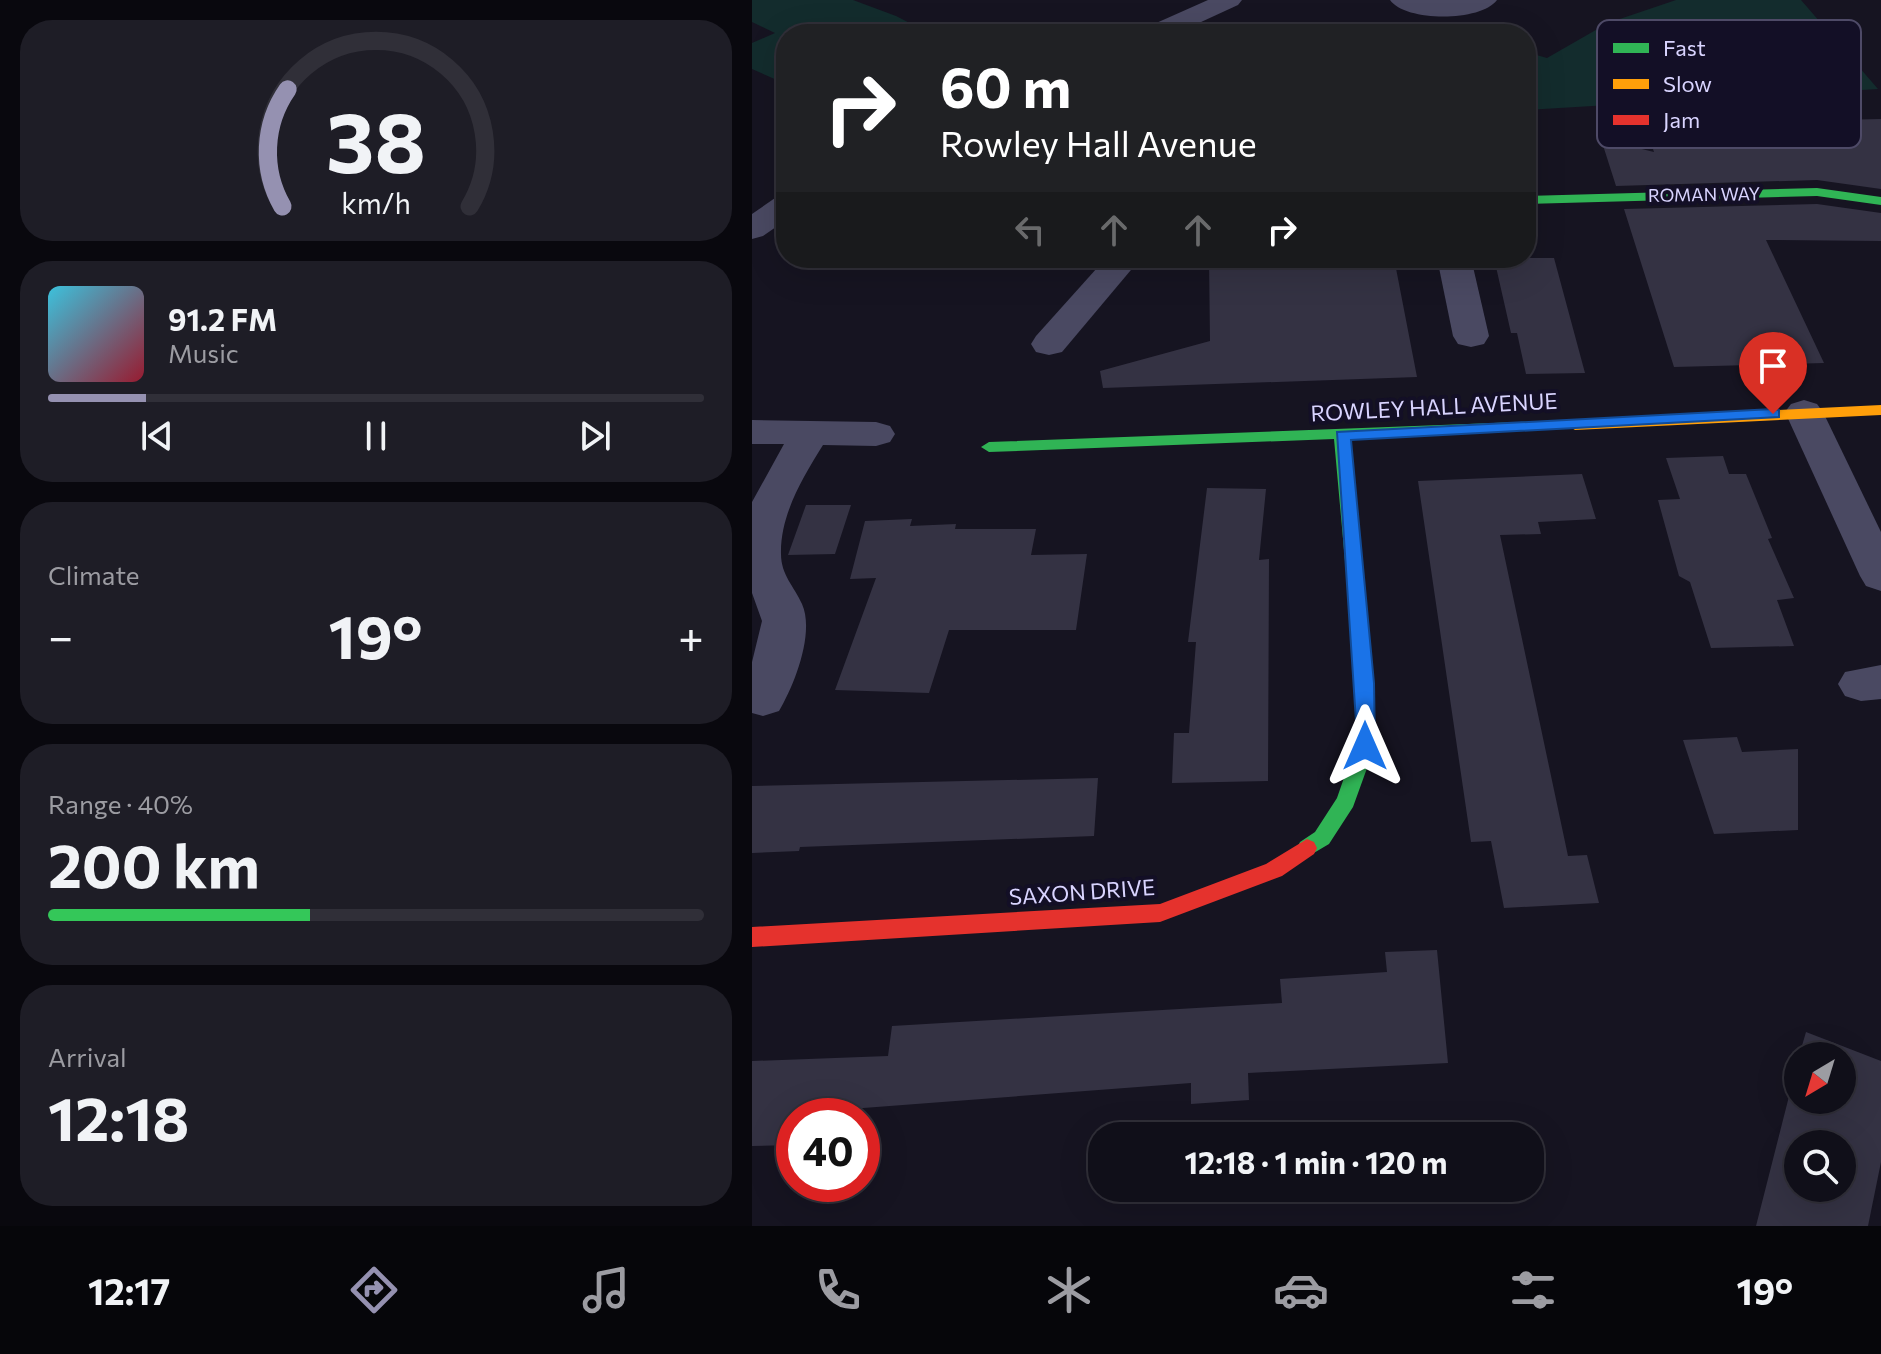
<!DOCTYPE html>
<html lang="en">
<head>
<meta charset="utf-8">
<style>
  :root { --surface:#100f19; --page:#1e1d26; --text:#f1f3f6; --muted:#9c9ca2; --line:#302f38; --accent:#9591b1 }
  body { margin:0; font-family:Commissioner,sans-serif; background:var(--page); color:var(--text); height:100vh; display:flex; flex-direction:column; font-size:30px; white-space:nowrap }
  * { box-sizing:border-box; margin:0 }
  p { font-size:26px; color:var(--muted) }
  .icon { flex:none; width:44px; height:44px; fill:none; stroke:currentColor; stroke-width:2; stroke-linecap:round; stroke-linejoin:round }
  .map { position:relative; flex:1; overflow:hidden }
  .drawer { display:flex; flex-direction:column; gap:20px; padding:20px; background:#09080e; width:752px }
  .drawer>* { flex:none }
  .hud { position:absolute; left:24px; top:24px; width:760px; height:244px; border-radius:32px; box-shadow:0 8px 32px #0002,0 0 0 2px var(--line); background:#202124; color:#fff; overflow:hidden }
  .needle { width:52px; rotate:218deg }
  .fabs { position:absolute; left:1032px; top:1042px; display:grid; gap:16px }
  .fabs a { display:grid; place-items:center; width:72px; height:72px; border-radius:50%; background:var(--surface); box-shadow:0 8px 32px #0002,0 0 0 2px var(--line); font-size:40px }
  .speed { position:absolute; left:24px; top:1098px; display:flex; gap:16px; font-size:40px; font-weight:700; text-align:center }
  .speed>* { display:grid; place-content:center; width:104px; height:104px; border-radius:50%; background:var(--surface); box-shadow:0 8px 32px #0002,0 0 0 2px var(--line); line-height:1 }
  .speed .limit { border:12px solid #d22; background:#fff; color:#111 }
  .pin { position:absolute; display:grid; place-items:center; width:68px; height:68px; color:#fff; margin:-82px -34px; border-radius:50% 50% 50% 0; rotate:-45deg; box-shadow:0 0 8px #0007 }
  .pin .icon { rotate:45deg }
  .me { position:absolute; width:88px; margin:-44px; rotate:0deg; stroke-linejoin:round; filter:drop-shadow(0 0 6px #0008) }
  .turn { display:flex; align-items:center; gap:28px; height:168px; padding:0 32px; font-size:36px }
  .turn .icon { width:104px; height:104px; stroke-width:2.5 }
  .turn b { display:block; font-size:56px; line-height:68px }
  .lanes { display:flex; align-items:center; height:76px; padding:0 32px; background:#0003; justify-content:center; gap:40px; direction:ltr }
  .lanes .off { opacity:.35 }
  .big { font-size:60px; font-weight:700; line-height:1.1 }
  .drawer .widget { flex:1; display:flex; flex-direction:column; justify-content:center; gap:12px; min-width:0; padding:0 28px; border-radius:32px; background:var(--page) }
  .drawer .dial { align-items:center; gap:0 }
  .dial svg { height:208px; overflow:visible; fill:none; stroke:var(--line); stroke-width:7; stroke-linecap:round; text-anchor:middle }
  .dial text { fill:var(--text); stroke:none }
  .song { display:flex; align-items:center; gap:24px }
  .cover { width:96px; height:96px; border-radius:12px; background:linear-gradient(135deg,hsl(190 70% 55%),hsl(350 70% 35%)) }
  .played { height:8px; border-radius:4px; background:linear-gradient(90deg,var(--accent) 15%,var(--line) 15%) }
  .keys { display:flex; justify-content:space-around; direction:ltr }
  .heat { display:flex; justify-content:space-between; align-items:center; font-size:44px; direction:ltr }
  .charge { height:12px; border-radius:6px; background:linear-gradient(90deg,#34c759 40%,var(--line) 0) }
  .trip { position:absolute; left:336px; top:1122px; width:456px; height:80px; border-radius:32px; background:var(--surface); box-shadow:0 8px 32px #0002,0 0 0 2px var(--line); font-weight:700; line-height:80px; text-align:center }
  .menu { display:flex; height:128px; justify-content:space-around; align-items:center; background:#06060a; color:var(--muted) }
  .menu .icon { width:56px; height:56px }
  .menu .active { color:var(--accent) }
  .menu b { font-size:36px; color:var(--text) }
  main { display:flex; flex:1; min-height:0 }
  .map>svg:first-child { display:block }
  .green { fill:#132c2d }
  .building { fill:#343243; fill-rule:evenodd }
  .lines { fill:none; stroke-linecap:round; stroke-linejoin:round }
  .street { fill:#4a4962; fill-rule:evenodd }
  .fast { fill:#30b455; fill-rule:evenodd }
  .slow { fill:#ff9f0a; fill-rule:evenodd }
  .jam { fill:#e5322d; fill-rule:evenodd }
  .route { fill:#1a73e8; stroke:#114b97; stroke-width:2 }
  .labels { text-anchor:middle; stroke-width:8; stroke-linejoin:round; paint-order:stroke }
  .far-street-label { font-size:18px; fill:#d9d4ff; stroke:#130f26 }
  .street-label { font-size:22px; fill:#d9d4ff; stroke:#130f26 }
  .key { fill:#130f26; stroke:#4e4a67; stroke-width:2 }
  .key-label { font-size:22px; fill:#d9d4ff }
</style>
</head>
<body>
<main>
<section class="drawer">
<div class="widget dial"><svg viewBox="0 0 100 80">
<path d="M14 69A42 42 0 1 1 86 69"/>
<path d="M14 69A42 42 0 0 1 16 24" stroke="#9591b1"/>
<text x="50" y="56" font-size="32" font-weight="700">38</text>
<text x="50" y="72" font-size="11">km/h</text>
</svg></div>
<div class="widget">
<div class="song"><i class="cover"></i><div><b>91.2 FM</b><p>Music</p></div></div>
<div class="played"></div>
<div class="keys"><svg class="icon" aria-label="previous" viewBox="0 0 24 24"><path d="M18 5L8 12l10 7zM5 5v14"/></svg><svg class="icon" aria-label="pause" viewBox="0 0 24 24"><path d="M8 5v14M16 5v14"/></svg><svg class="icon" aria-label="next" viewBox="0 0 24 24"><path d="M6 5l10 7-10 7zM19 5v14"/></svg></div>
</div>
<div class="widget"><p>Climate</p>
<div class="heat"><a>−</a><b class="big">19°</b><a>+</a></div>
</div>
<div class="widget"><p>Range · 40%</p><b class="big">200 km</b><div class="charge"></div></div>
<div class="widget"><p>Arrival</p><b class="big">12:18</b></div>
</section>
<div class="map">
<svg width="1129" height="1226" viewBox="0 0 1129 1226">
  <rect width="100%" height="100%" fill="#161421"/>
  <!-- green -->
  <g class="green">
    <polygon points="0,0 101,0 144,16 179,34 34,34 34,84 0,69 0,43 23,33 0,22"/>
    <polygon points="924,0 1049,0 1126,89 774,110 774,52 795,58 856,23"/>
  </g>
  <!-- building -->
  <g class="building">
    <polygon points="1129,119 1129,189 1065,180 864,186 849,139 902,152 895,131 949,131 947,128 990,127 988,122"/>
    <polygon points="1065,204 1129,213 1129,241 1014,240 1072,363 922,367 872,209"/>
    <polygon points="457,258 642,258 665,377 351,388 348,371 458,341"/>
    <polygon points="742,258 802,258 833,373 774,374 765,333 759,333"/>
    <polygon points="971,456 977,474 994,474 1020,538 1016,539 1042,598 1025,600 1042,646 959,648 938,582 927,576 906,500 928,499 914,458"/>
    <polygon points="830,474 844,519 786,522 789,534 748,535 816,856 835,855 847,903 752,908 739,841 719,842 666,481"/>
    <polygon points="455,488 514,489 507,560 517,559 516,781 420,783 422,733 437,733 444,642 436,642"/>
    <polygon points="54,505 99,505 83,554 36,555"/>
    <polygon points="160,519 158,526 204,524 203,529 284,529 279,555 335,554 324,630 197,630 177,693 83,690 124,578 98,579 113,521"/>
    <polygon points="985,737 990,752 1046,749 1046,830 962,834 931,740"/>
    <polygon points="346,778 342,836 48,847 47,851 0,853 0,786"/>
    <polygon points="685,950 696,1063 496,1073 497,1100 439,1104 439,1083 85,1110 83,1116 42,1116 42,1145 0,1146 0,1061 136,1056 140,1026 530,1003 528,979 635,972 633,952"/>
    <path d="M1054 1032 1129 1061V1162L1116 1226H1004L1046 1061V1100H1090V1056H1047ZM1046 1144H1090V1188H1046Z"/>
  </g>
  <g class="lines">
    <!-- street -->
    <g class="street">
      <polygon points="456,0 490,0 486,5 423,34 389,34 393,28"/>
      <path d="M638 0H745C729 22 653 22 638 0Z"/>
      <polygon points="34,196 34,220 11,236 0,239 0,214 23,198"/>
      <polygon points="354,258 389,258 310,352 297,355 284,352 279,344 284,336"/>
      <polygon points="685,258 719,258 737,336 732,344 719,347 706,344 701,336"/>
      <polygon points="1052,400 1065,404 1071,412 1129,532 1129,591 1114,586 1108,576 1033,412 1039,404"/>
      <path d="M0 420 124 422 138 426 143 434 138 442 124 446 71 445C51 477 28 515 29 554 29 575 42 586 50 604 63 633 42 686 27 711L11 716 0 713V662L10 621 0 593V502L32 444H0Z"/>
      <polygon points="1129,665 1129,699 1109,701 1093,696 1086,684 1093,672"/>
    </g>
    <!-- fast -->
    <g class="fast">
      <polygon points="1065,188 1129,197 1129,205 1065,196 774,204 774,196"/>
      <polygon points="823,420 829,422 831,425 829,428 598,438 622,683 623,746 601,807 577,844 555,857 548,854 545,848 548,842 563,832 585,798 603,746 604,683 582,439 237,452 229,447 237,442"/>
    </g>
    <!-- slow -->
    <polygon class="slow" points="1129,405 1129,415 823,430 815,425 823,420"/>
    <!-- jam -->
    <polygon class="jam" points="555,839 562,842 565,848 562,854 530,876 408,922 0,947 0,927 408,904 514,864"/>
  </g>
  <!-- route -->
  <polygon class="route" points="1021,409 1027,410 1027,417 599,440 622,683 623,746 613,754 606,752 585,432"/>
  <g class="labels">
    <!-- far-street labels -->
    <g class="far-street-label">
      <text transform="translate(952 195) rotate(-1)" y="6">ROMAN WAY</text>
    </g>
    <!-- street labels -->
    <g class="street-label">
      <text transform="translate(682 407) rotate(-3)" y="8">ROWLEY HALL AVENUE</text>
      <text transform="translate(330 892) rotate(-4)" y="8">SAXON DRIVE</text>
    </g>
  </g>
  <!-- legend -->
  <rect x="845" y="20" width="264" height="128" rx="12" class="key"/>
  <rect x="861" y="43" width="36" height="10" fill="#30b455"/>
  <rect x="861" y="79" width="36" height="10" fill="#ff9f0a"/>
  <rect x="861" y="115" width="36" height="10" fill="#e5322d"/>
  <g class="key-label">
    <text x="911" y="56">Fast</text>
    <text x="911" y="92">Slow</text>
    <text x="911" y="128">Jam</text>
  </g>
</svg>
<div class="fabs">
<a><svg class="needle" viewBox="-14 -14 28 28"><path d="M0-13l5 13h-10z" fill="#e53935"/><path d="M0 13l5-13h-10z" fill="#9c9ca2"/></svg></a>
<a><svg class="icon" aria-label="search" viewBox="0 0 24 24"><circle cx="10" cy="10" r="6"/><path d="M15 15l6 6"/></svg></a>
</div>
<div class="speed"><div class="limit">40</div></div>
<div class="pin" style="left:1021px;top:414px;background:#d93025"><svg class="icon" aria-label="arrive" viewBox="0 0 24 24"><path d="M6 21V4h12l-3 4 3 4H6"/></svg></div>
<svg class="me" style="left:613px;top:746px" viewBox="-20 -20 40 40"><path d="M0-17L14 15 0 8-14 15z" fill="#1a73e8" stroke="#fff" stroke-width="4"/></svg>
<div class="trip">12:18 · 1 min · 120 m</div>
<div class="hud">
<div class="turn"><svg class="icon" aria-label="right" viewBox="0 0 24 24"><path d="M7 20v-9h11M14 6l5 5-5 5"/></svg><div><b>60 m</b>Rowley Hall Avenue</div></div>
<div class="lanes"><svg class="icon off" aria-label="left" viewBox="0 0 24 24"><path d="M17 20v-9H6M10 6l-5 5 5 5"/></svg><svg class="icon off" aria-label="ahead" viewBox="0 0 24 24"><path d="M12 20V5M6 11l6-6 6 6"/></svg><svg class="icon off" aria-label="ahead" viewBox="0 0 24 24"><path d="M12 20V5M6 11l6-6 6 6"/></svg><svg class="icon" aria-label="right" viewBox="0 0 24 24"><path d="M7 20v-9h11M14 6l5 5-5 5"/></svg></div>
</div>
</div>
</main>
<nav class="menu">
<b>12:17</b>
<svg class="icon active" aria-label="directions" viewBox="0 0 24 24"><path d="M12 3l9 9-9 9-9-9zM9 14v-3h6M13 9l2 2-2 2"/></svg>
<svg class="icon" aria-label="music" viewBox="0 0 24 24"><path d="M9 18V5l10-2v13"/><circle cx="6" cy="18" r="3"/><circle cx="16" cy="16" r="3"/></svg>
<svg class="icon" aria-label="phone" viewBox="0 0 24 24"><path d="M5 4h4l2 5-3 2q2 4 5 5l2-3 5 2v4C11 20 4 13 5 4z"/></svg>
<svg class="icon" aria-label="climate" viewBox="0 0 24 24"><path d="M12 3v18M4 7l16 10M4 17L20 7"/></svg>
<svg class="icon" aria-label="car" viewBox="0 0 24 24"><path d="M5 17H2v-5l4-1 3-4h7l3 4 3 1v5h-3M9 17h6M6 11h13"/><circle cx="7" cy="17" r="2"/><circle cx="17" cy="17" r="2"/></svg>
<svg class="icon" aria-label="filters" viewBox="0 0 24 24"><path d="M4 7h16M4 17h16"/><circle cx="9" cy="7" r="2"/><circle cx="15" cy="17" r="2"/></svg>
<b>19°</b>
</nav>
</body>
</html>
